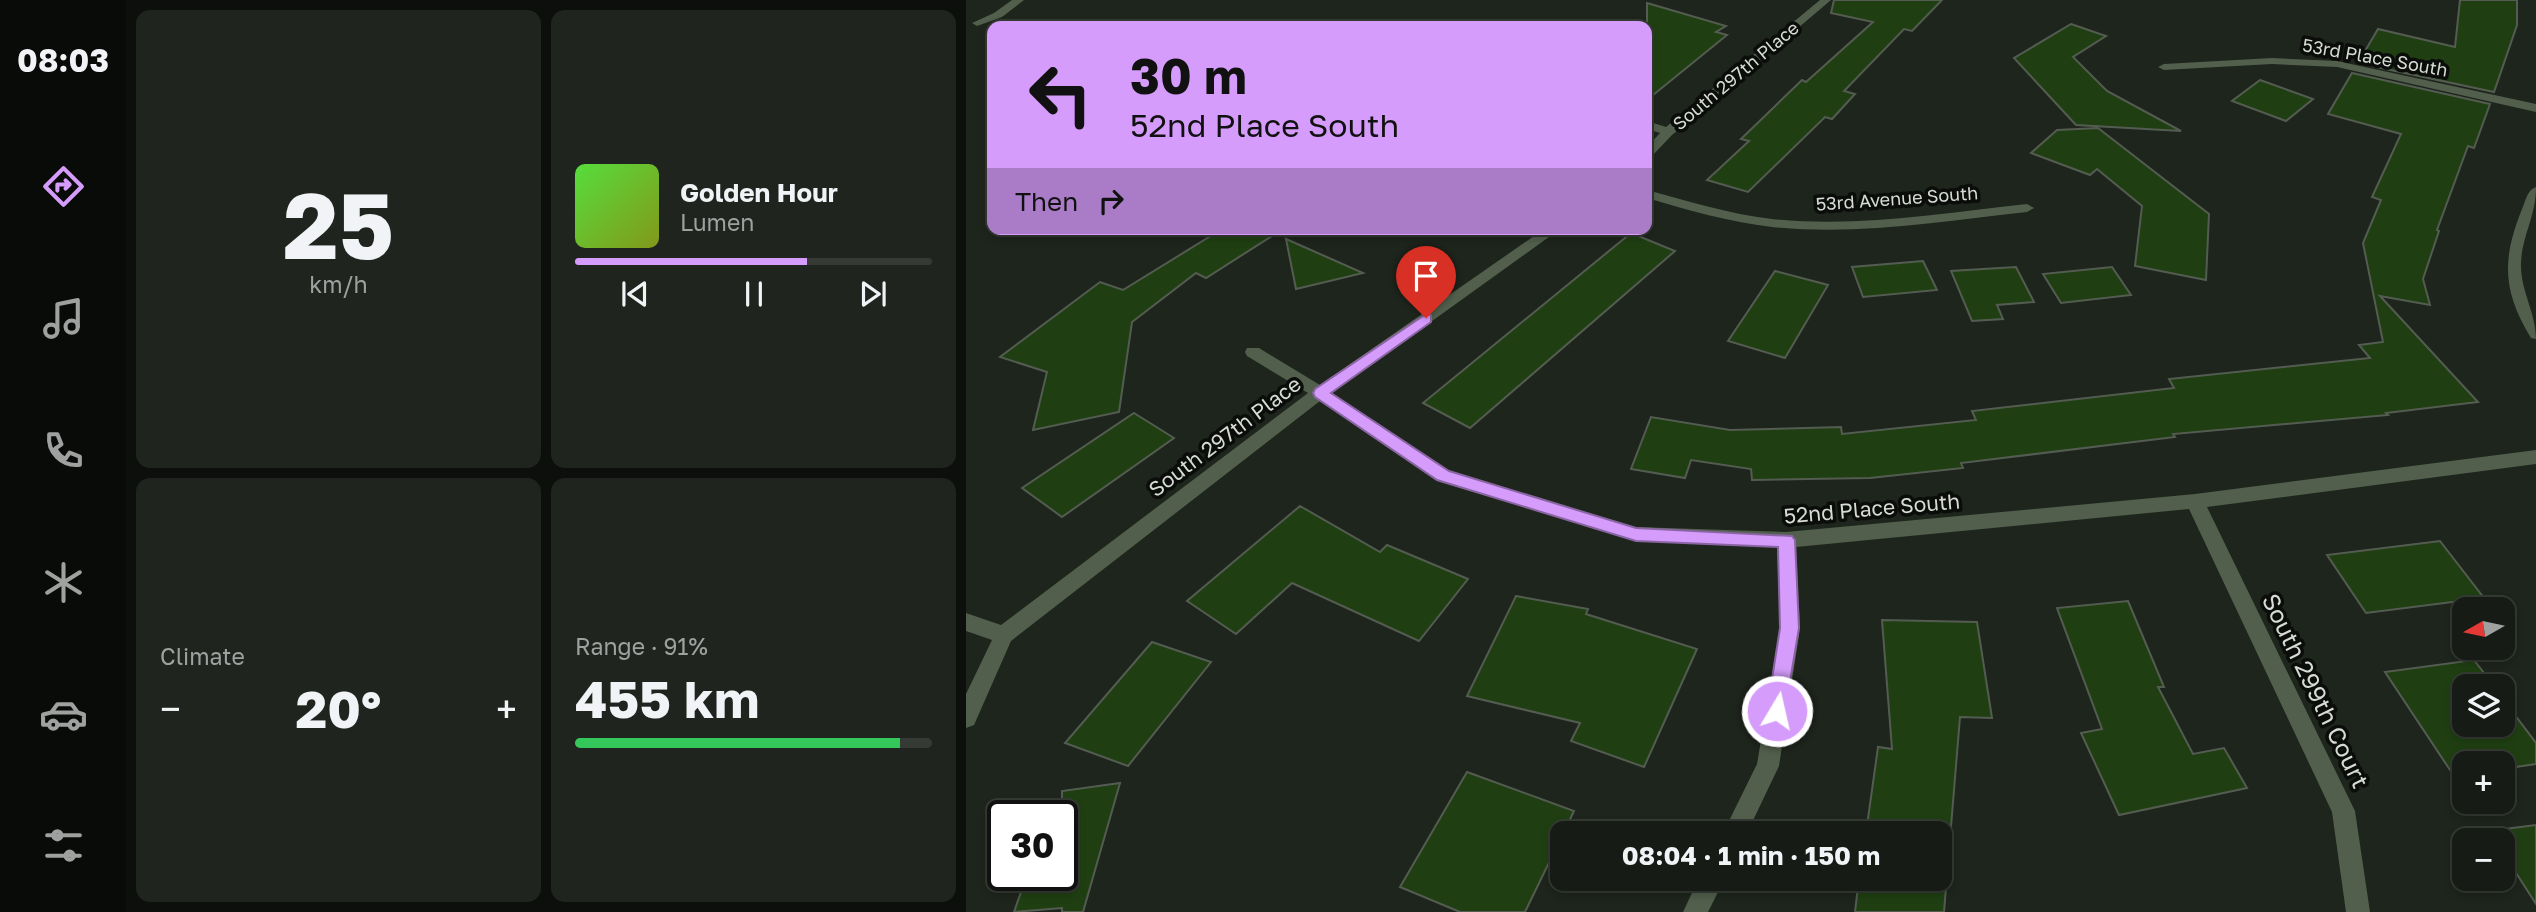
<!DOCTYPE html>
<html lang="en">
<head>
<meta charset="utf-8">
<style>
  :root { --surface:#161c15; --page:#1f251e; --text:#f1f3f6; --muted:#9ea1a0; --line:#353a34; --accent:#d59cfb }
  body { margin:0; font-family:"Golos Text",sans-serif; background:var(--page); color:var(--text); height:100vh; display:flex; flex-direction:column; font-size:26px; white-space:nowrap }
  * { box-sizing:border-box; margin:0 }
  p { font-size:23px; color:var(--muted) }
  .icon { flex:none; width:38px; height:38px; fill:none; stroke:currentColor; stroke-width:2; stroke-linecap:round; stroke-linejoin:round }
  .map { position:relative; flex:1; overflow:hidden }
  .drawer { display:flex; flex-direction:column; gap:10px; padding:10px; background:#0c0f0c; width:840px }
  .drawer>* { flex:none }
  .top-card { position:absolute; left:21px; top:21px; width:665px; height:214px; border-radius:14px; box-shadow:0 4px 10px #0003,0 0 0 2px var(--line); background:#d59cfb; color:#111; overflow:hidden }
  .needle { width:46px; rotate:261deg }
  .fabs { position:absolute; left:1486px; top:597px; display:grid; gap:14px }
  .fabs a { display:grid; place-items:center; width:63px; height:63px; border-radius:14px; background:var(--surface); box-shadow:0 4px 10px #0003,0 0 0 2px var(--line); font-size:35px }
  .speed { position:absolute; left:21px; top:800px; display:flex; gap:14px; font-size:35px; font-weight:700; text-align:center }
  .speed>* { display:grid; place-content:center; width:91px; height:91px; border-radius:50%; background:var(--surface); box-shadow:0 4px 10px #0003,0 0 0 2px var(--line); line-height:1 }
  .speed .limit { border:4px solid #111; border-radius:10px; background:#fff; color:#111 }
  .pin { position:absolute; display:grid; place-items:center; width:60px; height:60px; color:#fff; margin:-72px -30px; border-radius:50% 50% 50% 0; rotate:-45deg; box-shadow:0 0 7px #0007 }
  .pin .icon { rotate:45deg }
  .me { position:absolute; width:77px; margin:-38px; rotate:9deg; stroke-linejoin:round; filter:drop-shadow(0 0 5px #0008) }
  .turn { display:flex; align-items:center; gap:24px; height:147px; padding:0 28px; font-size:32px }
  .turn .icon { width:91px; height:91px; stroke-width:2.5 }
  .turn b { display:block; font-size:49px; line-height:60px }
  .then { display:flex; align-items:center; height:66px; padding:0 28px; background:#0003; gap:14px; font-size:26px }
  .big { font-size:52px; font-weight:700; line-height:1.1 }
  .drawer .widget { flex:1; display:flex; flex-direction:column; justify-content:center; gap:10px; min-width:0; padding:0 24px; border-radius:14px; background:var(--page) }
  .drawer .dial { align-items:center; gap:0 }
  .dial b { font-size:91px; line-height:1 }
  .song { display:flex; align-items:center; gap:21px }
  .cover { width:84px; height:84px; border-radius:10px; background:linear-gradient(135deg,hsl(110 70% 55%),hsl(70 70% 35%)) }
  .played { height:7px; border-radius:4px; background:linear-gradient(90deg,var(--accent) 65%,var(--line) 65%) }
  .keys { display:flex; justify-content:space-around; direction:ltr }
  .heat { display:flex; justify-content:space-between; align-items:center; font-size:38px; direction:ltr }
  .charge { height:10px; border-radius:5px; background:linear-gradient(90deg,#34c759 91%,var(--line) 0) }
  .drawer .tiles { flex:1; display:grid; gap:10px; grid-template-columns:repeat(2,1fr) }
  .trip { position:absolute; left:584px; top:821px; width:402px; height:70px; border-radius:14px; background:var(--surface); box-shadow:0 4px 10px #0003,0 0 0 2px var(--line); font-weight:700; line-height:70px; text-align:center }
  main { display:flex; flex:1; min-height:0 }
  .menu { display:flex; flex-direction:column; width:126px; justify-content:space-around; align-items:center; background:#090b08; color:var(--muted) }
  .menu .icon { width:49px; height:49px }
  .menu .selected { color:var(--accent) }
  .menu b { font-size:32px; color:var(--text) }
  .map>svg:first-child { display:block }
  .building { fill:#1f3f12; stroke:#545c52; stroke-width:2 }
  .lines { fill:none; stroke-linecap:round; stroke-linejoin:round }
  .street { fill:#515f4c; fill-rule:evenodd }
  .route { fill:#d59cfb; stroke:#8a65a3; stroke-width:2 }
  .labels { text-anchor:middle; stroke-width:7; stroke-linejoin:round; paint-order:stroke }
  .far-street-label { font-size:18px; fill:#d7dbd5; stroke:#0a0d09 }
  .street-label { font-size:21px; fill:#d7dbd5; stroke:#0a0d09 }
  .near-street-label { font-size:24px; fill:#d7dbd5; stroke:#0a0d09 }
</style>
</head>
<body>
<main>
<nav class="menu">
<b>08:03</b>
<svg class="icon selected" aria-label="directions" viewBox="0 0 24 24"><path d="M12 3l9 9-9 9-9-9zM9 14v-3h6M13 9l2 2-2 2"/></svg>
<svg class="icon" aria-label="music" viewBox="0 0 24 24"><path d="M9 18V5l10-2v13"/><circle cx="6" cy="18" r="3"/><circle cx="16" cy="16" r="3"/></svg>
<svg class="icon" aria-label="phone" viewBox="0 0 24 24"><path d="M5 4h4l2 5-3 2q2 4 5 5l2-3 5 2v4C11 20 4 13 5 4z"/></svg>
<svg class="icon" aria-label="climate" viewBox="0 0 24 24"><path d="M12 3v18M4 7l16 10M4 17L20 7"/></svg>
<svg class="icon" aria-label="car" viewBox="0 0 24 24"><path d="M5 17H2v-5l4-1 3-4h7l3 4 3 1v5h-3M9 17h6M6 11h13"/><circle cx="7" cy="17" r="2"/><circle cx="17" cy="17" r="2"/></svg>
<svg class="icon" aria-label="filters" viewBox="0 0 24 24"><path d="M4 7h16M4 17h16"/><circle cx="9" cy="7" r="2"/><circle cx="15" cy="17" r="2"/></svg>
</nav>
<section class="drawer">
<div class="tiles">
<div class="widget dial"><b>25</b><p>km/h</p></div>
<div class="widget">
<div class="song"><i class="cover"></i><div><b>Golden Hour</b><p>Lumen</p></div></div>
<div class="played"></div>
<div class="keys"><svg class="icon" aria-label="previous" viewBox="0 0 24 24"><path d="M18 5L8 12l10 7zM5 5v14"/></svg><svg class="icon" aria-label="pause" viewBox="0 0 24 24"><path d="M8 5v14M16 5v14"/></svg><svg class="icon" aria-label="next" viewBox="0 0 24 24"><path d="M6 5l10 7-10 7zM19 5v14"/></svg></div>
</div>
<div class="widget"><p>Climate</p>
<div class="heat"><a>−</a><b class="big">20°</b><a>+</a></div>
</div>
<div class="widget"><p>Range · 91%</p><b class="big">455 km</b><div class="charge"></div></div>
</div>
</section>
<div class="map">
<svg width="1570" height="912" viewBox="0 0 1570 912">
  <rect width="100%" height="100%" fill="#1e251c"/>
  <!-- building -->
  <g class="building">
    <polygon points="868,0 976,0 946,31 938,29 878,91 889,94 866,119 859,117 782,192 741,180 783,141 775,139 836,80 840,82 907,22 865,13"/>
    <polygon points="1494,0 1551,0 1551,25 1528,92 1392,63 1412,29 1489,47"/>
    <polygon points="681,3 760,26 750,32 761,35 681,100"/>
    <polygon points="1105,24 1140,36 1107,57 1141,91 1215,131 1110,125 1048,58"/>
    <polygon points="1386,73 1524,104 1508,148 1502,146 1471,230 1473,231 1457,279 1464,305 1414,296 1512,402 1420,413 1422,415 1207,434 1209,437 995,463 997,468 904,478 786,480 785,469 725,460 719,478 665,469 685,417 764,430 875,427 876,434 1010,420 1006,411 1208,388 1203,379 1404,358 1393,345 1417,342 1397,243 1415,200 1406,197 1435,134 1362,114"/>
    <polygon points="1294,80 1347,99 1320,121 1266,101"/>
    <polygon points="1132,128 1243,214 1240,280 1169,266 1176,206 1131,169 1124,175 1065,153 1091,130"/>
    <polygon points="256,229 317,229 240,278 230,273 166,322 153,412 67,430 81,372 34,357 134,282 157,290"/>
    <polygon points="665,233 709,251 504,428 457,403"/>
    <polygon points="320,239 397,273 330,289"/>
    <polygon points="957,261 971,290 897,297 886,267"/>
    <polygon points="1050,267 1068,302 1031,305 1037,319 1006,321 985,271"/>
    <polygon points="1146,267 1165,295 1095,303 1077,274"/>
    <polygon points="809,271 862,285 819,358 762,341"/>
    <polygon points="168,413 208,438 96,517 56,488"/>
    <polygon points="334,506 414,552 421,545 502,579 453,641 326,583 270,634 221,601"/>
    <polygon points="1474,541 1518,598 1400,613 1361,555"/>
    <polygon points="550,596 622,609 620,614 731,649 678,767 605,741 614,723 501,696"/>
    <polygon points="1162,601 1198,687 1192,687 1227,754 1258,748 1281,788 1153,815 1115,733 1136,729 1091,608"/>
    <polygon points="916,620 1011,622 1026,718 994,717 978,912 889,912 893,878 975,878 975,833 900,833 912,747 926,749"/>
    <polygon points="186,642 245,662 162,766 99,743"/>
    <polygon points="1508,660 1528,686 1498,686 1498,724 1536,724 1536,698 1570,743 1570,764 1536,769 1536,763 1498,763 1498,775 1488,776 1419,672"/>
    <polygon points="501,772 608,811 559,912 494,912 434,887"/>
    <polygon points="154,783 117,912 96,912 96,908 48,912 61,875 96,875 96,791"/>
    <polygon points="1570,825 1570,904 1536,851 1536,840 1529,840 1523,831"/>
  </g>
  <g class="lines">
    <!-- street -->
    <g class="street">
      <polygon points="46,0 58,0 36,17 11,26 6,23 28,13"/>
      <polygon points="854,0 865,0 706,135 685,157 681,158 681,147 694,133 681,129 681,121 700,127"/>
      <polygon points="1306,58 1371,61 1570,104 1570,112 1371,67 1306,64 1198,70 1192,67 1198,64"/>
      <path d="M1570 187C1570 216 1556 236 1555 263 1554 290 1570 312 1570 339L1565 338C1536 290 1536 259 1556 209 1560 200 1561 190 1570 187Z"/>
      <path d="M681 190C722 201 763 214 806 219 891 228 977 213 1061 204L1068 208 1061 212C977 221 891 236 806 227 763 222 722 210 681 198Z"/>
      <polygon points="578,229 594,229 366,393 483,471 670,527 820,532 1229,494 1570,450 1570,464 1241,507 1389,811 1404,912 1380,912 1366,812 1223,509 830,547 834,628 813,766 781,833 757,833 791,764 814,628 811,547 670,541 471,481 354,401 45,641 8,725 0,728 0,694 26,640 0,631 0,613 35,625 342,393 281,356 279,352 281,348 293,348 354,385"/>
      <polygon points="733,878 759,878 742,912 717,912"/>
    </g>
  </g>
  <!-- route -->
  <polygon class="route" points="460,314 465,315 465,322 365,393 483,471 670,528 826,536 829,540 833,628 818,717 811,720 804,717 801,711 814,628 812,547 670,541 471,480 349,397 347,393 349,389"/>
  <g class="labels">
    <!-- far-street labels -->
    <g class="far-street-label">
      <text transform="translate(1409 58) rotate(10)" y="6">53rd Place South</text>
      <text transform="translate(770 76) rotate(-40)" y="6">South 297th Place</text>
      <text transform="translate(931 199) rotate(-4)" y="6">53rd Avenue South</text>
    </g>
    <!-- street labels -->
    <g class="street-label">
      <text transform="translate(259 437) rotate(-37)" y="7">South 297th Place</text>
      <text transform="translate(906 509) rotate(-5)" y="7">52nd Place South</text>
    </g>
    <!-- near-street labels -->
    <g class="near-street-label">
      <text transform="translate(1349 691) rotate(64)" y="8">South 299th Court</text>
    </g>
  </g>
</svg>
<div class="fabs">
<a><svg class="needle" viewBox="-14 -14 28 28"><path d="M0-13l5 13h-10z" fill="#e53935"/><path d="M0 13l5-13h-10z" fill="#9ea1a0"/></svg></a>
<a><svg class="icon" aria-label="layers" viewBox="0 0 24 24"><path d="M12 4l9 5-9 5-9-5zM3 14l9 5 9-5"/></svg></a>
<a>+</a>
<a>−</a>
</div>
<div class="speed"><div class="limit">30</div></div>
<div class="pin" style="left:460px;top:318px;background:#d93025"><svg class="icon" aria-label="arrive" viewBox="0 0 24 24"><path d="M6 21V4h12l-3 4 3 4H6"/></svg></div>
<svg class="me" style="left:811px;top:711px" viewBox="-20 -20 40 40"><circle r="17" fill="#d59cfb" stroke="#fff" stroke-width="3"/><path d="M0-11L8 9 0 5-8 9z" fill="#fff"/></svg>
<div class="trip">08:04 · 1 min · 150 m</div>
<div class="top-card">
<div class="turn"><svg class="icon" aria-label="left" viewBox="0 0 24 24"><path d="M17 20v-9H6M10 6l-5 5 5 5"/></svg><div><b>30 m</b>52nd Place South</div></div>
<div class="then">Then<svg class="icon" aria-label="right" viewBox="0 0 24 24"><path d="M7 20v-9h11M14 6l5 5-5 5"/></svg></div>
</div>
</div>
</main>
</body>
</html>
